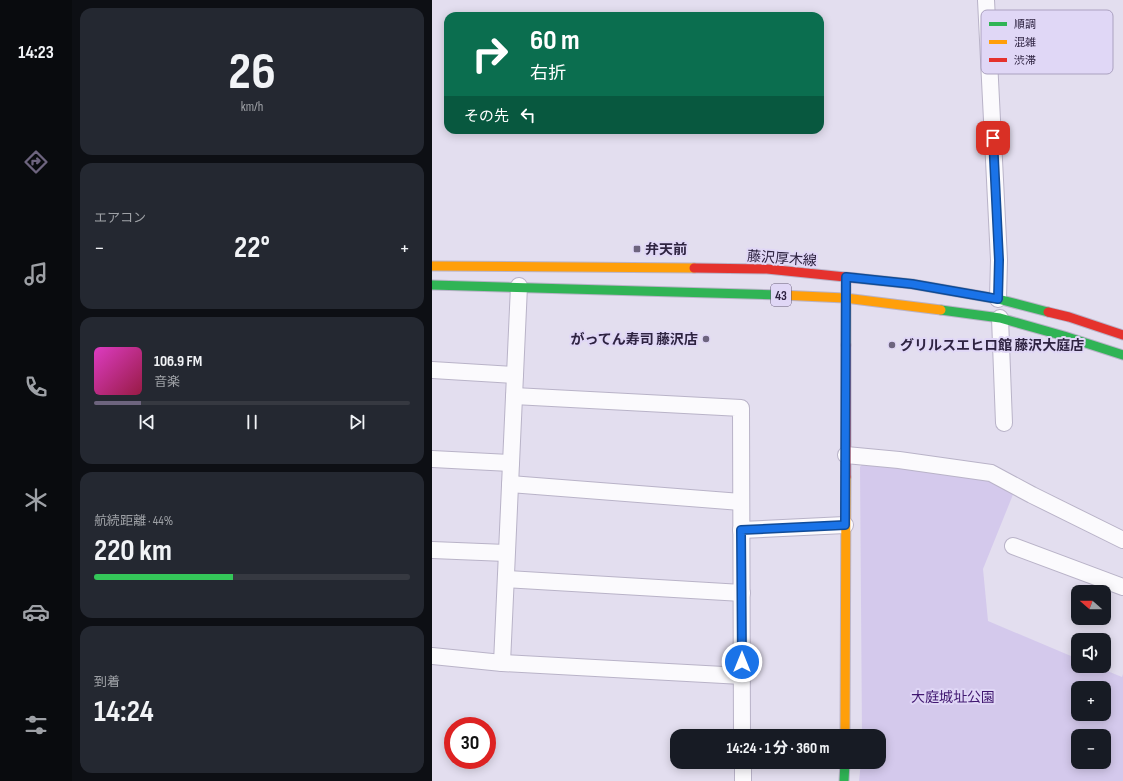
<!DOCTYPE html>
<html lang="ja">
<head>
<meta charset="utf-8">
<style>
  :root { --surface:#171b24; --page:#242831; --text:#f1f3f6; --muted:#9ea1a6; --line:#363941; --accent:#6d647e }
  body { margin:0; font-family:"Sofia Sans Condensed","Noto Sans JP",sans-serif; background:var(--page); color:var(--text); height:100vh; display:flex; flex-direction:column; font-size:15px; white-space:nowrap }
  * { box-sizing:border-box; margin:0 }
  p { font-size:13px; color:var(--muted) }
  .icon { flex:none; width:22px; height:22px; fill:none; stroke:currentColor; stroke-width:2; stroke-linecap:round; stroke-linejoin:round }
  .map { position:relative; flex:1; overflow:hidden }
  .panel { display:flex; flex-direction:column; gap:8px; padding:8px; background:#0d0f14; width:360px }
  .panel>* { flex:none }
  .banner { position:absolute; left:12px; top:12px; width:380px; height:122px; border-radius:12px; box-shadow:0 2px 10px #0003; background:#0b6e4f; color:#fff; overflow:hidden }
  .needle { width:26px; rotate:290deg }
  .fabs { position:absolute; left:639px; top:585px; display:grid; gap:8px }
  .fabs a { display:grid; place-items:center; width:40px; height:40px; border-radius:8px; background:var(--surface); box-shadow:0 2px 10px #0003; font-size:20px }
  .speed { position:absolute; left:12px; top:717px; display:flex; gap:8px; font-size:20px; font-weight:700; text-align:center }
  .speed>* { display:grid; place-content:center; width:52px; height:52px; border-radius:50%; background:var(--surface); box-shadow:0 2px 10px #0003; line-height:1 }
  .speed .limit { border:6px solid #d22; background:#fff; color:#111 }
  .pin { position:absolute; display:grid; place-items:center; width:34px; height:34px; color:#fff; margin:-17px; border-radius:8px; box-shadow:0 2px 6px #0006 }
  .me { position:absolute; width:44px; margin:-22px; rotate:0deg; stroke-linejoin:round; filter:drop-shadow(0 0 3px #0008) }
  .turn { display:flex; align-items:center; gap:14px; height:84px; padding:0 20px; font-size:18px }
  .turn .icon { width:52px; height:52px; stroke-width:2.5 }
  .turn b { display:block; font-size:28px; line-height:34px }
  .then { display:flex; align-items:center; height:38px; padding:0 20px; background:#0003; gap:8px; font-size:15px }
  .big { font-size:30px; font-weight:700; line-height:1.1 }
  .panel .tile { flex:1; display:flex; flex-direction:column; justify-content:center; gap:6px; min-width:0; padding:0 14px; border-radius:12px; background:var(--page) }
  .panel .dial { align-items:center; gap:0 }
  .dial b { font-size:52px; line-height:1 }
  .song { display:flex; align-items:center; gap:12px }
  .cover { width:48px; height:48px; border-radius:6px; background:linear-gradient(135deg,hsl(310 70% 55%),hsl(340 70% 35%)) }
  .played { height:4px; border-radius:2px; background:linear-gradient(90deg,var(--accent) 15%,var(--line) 15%) }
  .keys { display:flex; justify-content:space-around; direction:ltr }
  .heat { display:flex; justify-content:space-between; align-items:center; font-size:22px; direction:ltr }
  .charge { height:6px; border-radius:3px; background:linear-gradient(90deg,#34c759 44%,var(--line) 0) }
  .trip { position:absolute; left:238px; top:729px; width:216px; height:40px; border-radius:12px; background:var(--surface); box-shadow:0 2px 10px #0003; font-weight:700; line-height:40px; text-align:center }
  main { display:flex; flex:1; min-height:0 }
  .menu { display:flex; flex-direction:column; width:72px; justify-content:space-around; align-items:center; background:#090b0e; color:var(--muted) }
  .menu .icon { width:28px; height:28px }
  .menu .current { color:var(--accent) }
  .menu b { font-size:18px; color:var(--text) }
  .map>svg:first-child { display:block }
  .green { fill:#d4c9ec; fill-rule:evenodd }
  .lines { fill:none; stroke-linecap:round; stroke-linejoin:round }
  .street-casing { stroke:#b9b3c8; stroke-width:18 }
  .fast-casing { stroke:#b9b3c8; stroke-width:11 }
  .slow-casing { stroke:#b9b3c8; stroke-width:11 }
  .jam-casing { stroke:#b9b3c8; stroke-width:11 }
  .street { stroke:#fbfafd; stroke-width:16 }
  .fast { stroke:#30b455; stroke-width:9 }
  .slow { stroke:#ff9f0a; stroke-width:9 }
  .jam { stroke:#e5322d; stroke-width:9 }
  .route-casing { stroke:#114b97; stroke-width:10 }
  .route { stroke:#1a73e8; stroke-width:7 }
  .poi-dot { fill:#6d647e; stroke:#e0d7f6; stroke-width:1.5 }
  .labels { text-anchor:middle; stroke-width:4; stroke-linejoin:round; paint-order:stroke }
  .shield { fill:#e0d7f6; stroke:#635977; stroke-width:1 }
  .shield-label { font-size:13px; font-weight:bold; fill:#2e2341 }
  .poi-label { font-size:14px; font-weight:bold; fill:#2e2341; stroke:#e0d7f6; text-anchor:start }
  .street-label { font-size:14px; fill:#2e2341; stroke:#e0d7f6 }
  .park-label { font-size:14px; fill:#401770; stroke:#e0d7f6 }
  .key { fill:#e0d7f6; stroke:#aba1c0; stroke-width:1 }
  .key-label { font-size:11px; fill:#2e2341 }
</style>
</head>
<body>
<main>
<nav class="menu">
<b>14:23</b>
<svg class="icon current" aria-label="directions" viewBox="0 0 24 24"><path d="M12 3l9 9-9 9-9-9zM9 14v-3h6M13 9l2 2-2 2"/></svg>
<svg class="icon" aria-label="music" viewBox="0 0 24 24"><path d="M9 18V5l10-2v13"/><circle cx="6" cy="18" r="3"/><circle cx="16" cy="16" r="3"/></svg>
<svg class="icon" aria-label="phone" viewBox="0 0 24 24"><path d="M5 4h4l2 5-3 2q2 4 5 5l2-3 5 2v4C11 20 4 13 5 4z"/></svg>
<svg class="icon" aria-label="climate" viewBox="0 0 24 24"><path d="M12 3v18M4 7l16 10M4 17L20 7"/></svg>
<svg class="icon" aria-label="car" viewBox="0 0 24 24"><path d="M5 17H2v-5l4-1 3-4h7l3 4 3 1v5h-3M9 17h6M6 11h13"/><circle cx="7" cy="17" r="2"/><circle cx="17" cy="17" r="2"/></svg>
<svg class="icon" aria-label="filters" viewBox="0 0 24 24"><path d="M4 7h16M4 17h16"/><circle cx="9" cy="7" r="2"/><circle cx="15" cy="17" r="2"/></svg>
</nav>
<section class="panel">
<div class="tile dial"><b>26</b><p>km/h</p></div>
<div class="tile"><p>エアコン</p>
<div class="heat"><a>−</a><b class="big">22°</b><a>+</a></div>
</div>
<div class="tile">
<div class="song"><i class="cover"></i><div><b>106.9 FM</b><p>音楽</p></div></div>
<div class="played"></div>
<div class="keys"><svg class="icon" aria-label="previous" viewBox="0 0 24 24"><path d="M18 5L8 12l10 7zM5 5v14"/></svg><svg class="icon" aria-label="pause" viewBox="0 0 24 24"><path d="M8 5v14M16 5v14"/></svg><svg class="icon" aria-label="next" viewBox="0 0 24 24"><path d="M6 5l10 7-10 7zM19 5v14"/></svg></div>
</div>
<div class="tile"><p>航続距離 · 44%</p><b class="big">220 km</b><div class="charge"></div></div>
<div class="tile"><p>到着</p><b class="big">14:24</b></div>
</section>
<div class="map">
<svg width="691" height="781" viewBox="0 0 691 781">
  <rect width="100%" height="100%" fill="#e3deef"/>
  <!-- green -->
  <path class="green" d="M433 461 547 477 582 492 551 569 556 621 646 659V666H663L690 677 691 674V781H427L429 762H447V736H430L428 467ZM646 688H672V714H646ZM646 736H672V762H646Z"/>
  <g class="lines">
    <defs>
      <g id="street">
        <polyline points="554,0 567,260 566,299"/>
        <polyline points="568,318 572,423"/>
        <polyline points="0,370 83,375"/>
        <polyline points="82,396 309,408 310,736"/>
        <polyline points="414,455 467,460 559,473 600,495 691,540"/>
        <polyline points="0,459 79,463"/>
        <polyline points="78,484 309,502"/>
        <polyline points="309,530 413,525"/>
        <polyline points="581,546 691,587"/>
        <polyline points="0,550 74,553"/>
        <polyline points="74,579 310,593"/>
        <polyline points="0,656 70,663 310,676"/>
        <polyline points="70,663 87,286"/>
        <polyline points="311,762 311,781"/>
      </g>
      <g id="fast">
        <polyline points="423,278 480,284 566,299 616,312"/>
        <polyline points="0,285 348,295"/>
        <polyline points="509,310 568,318 632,336 691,355"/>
        <polyline points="412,781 413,762"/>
      </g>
      <g id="slow">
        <polyline points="0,266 262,268"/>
        <polyline points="348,295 413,298 509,310"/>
        <polyline points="414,345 414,280"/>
        <polyline points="413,736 414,477"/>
      </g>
      <g id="jam">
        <polyline points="262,268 335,269 423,278"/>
        <polyline points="616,312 637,317 691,335"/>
        <polyline points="414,477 414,345"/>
      </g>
    </defs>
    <!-- street casing -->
    <use href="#street" class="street-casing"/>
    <!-- fast casing -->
    <use href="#fast" class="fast-casing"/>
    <!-- slow casing -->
    <use href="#slow" class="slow-casing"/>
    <!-- jam casing -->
    <use href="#jam" class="jam-casing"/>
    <!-- street -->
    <use href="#street" class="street"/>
    <!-- fast -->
    <use href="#fast" class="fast"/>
    <!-- slow -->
    <use href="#slow" class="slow"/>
    <!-- jam -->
    <use href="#jam" class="jam"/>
  </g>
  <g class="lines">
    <defs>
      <polyline id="route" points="310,662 309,530 413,525 414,277 480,284 566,299 567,260 561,138"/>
    </defs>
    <!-- route casing -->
    <use href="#route" class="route-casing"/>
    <!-- route -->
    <use href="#route" class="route"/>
  </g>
  <!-- markers -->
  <g class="poi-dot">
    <rect x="201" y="245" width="8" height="8" rx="2"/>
    <circle cx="274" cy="339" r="4"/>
    <circle cx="460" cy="345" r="4"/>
  </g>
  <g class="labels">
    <!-- shield labels -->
    <rect class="shield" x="339" y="284" width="20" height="22" rx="3"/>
    <g class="shield-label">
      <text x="349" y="300">43</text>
    </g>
    <!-- poi labels -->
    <g class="poi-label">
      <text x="213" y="254">弁天前</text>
      <text x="266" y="344" text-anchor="end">がってん寿司 藤沢店</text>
      <text x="468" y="350">グリルスエヒロ館 藤沢大庭店</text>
    </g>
    <!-- street labels -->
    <g class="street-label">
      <text transform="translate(350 258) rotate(4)" y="5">藤沢厚木線</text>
    </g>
    <!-- park labels -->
    <g class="park-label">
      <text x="521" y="702">大庭城址公園</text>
    </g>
  </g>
  <!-- legend -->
  <rect x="549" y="10" width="132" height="64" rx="6" class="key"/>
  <rect x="557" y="22" width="18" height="4" fill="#30b455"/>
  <rect x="557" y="40" width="18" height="4" fill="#ff9f0a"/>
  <rect x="557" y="58" width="18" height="4" fill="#e5322d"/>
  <g class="key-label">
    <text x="582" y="28">順調</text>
    <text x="582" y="46">混雑</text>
    <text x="582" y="64">渋滞</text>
  </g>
</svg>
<div class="fabs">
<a><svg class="needle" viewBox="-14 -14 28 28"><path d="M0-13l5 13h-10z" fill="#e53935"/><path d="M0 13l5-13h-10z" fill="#9ea1a6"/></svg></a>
<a><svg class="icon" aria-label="sound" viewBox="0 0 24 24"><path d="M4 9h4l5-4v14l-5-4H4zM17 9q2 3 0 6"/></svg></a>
<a>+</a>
<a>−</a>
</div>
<div class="speed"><div class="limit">30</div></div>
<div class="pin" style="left:561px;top:138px;background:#d93025"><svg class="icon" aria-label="arrive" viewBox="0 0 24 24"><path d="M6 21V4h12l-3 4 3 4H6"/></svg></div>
<svg class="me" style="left:310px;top:662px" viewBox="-20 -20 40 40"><circle r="17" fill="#1a73e8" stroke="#fff" stroke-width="3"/><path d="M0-11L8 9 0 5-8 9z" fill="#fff"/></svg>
<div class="trip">14:24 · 1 分 · 360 m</div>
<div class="banner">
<div class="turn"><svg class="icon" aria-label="right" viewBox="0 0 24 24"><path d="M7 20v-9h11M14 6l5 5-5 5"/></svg><div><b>60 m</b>右折</div></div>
<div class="then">その先<svg class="icon" aria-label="left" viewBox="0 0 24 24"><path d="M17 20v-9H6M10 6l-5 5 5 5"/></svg></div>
</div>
</div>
</main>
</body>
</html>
